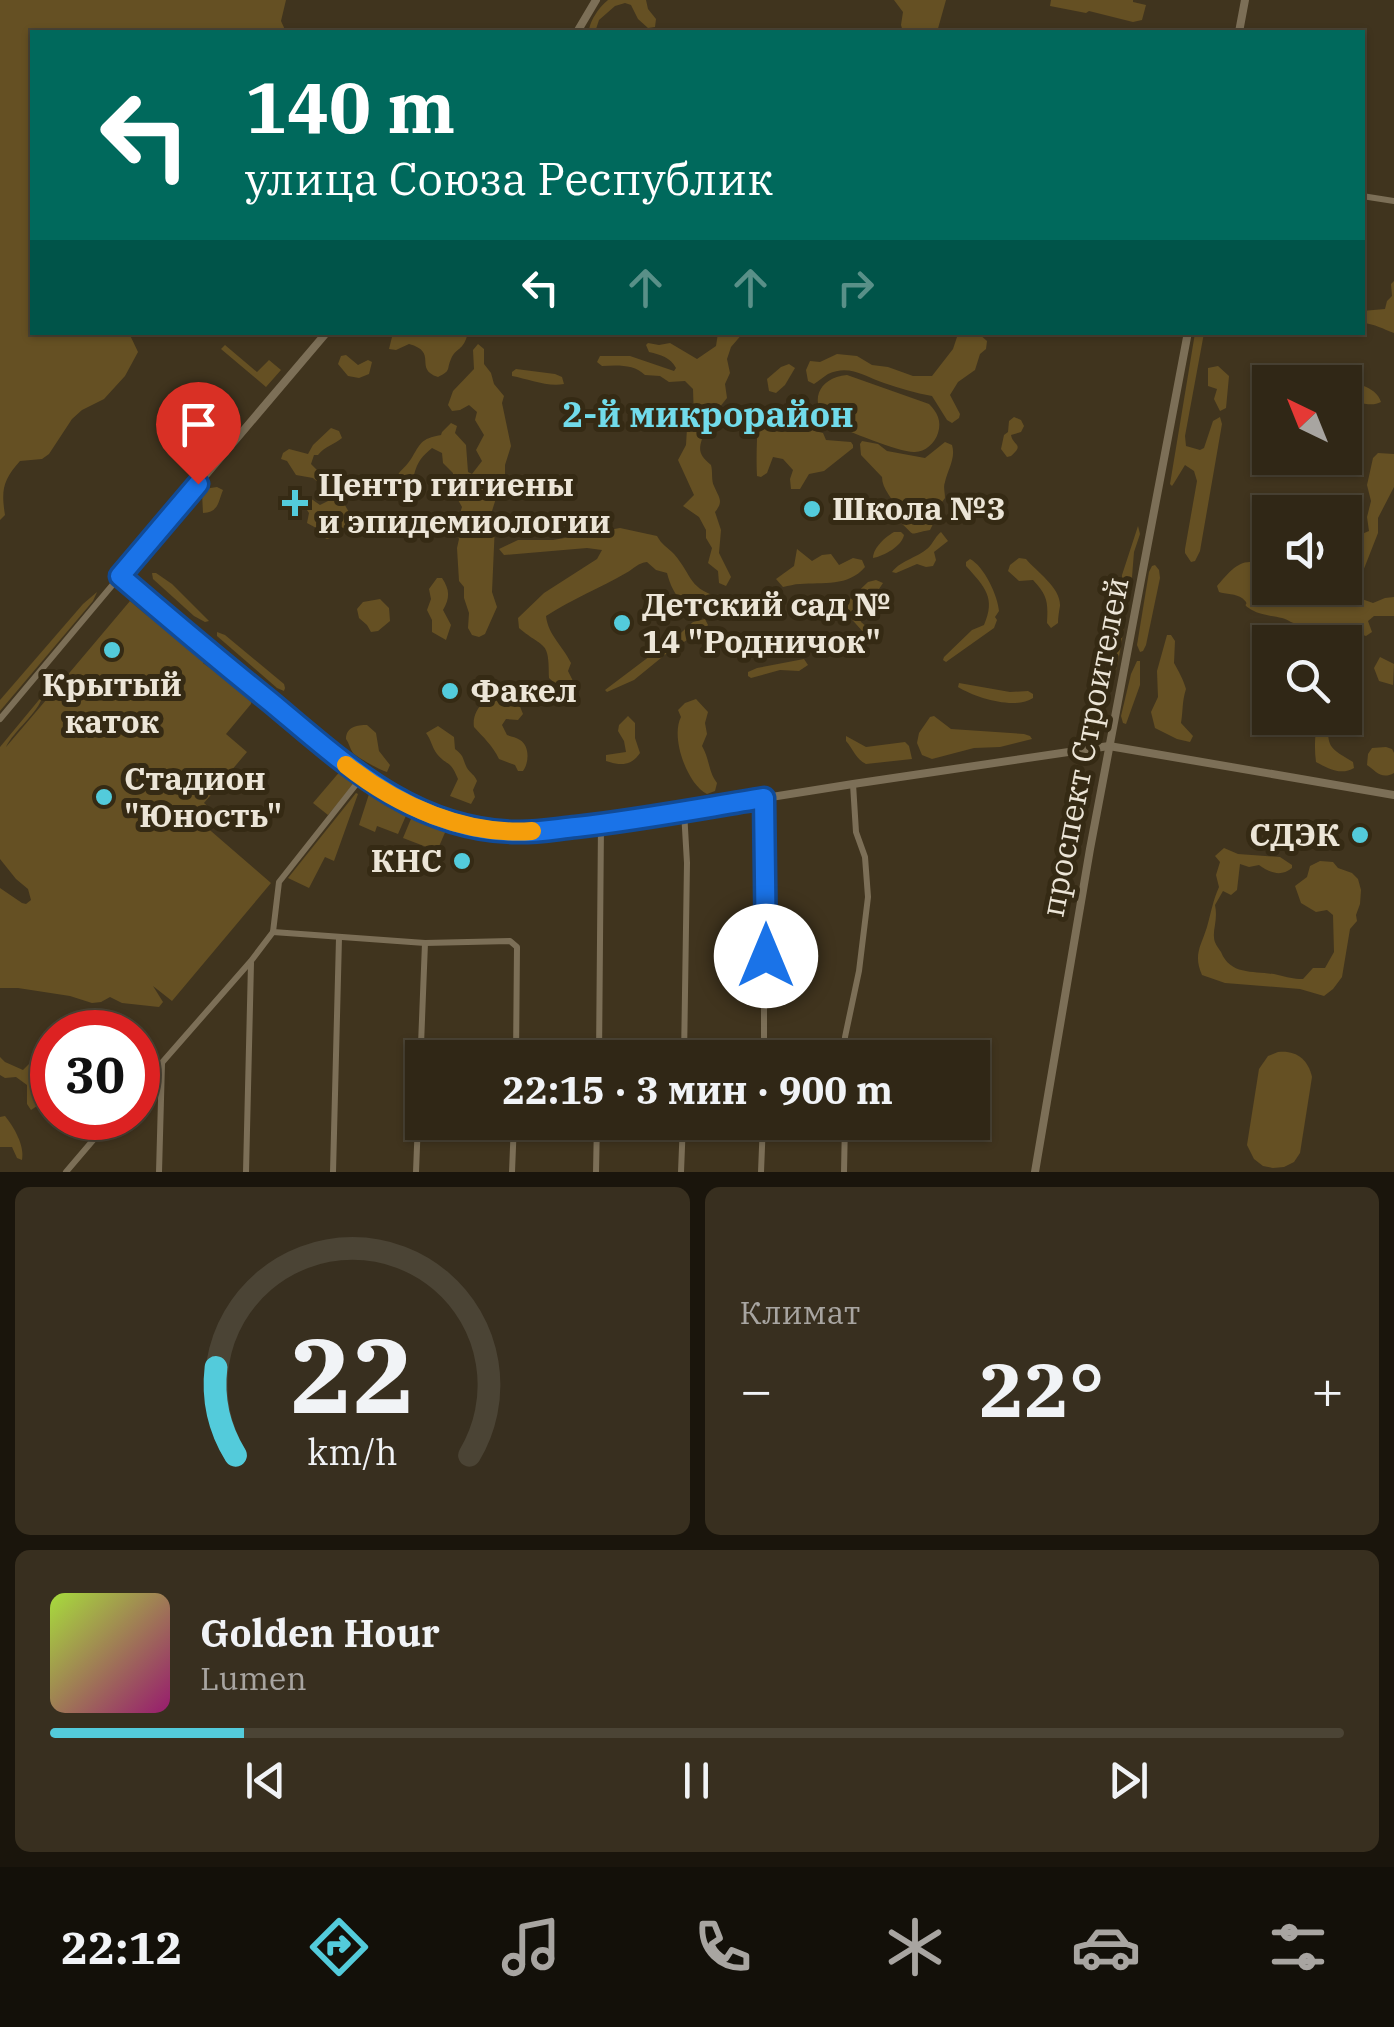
<!DOCTYPE html>
<html lang="ru">
<head>
<meta charset="utf-8">
<style>
  :root { --surface:#302716; --page:#382f1f; --text:#f1f3f6; --muted:#a8a5a1; --line:#4b4435; --accent:#53cbdb }
  body { margin:0; font-family:"IBM Plex Serif",serif; background:var(--page); color:var(--text); height:100vh; display:flex; flex-direction:column; font-size:38px; white-space:nowrap }
  * { box-sizing:border-box; margin:0 }
  p { font-size:32px; color:var(--muted) }
  .icon { flex:none; width:55px; height:55px; fill:none; stroke:currentColor; stroke-width:2; stroke-linecap:round; stroke-linejoin:round }
  .map { position:relative; height:1172px; overflow:hidden }
  .sheet { display:flex; flex-direction:column; gap:15px; padding:15px; background:#1a150c; flex:1 }
  .sheet>* { flex:none }
  .banner { position:absolute; left:30px; top:30px; width:1335px; height:305px; border-radius:0px; box-shadow:0 2px 8px #0004,0 0 0 2px var(--line); background:#00695c; color:#fff; overflow:hidden }
  .needle { width:65px; rotate:317deg }
  .buttons { position:absolute; left:1252px; top:365px; display:grid; gap:20px }
  .buttons a { display:grid; place-items:center; width:110px; height:110px; border-radius:0px; background:var(--surface); box-shadow:0 2px 8px #0004,0 0 0 2px var(--line); font-size:50px }
  .speed { position:absolute; left:30px; top:1010px; display:flex; gap:20px; font-size:50px; font-weight:700; text-align:center }
  .speed>* { display:grid; place-content:center; width:130px; height:130px; border-radius:50%; background:var(--surface); box-shadow:0 2px 8px #0004,0 0 0 2px var(--line); line-height:1 }
  .speed .limit { border:15px solid #d22; background:#fff; color:#111 }
  .pin { position:absolute; display:grid; place-items:center; width:85px; height:85px; color:#fff; margin:-102px -42px; border-radius:50% 50% 50% 0; rotate:-45deg; box-shadow:0 0 10px #0007 }
  .pin .icon { rotate:45deg }
  .me { position:absolute; width:110px; margin:-55px; rotate:0deg; stroke-linejoin:round; filter:drop-shadow(0 0 8px #0008) }
  .turn { display:flex; align-items:center; gap:35px; height:210px; padding:0 50px; font-size:45px }
  .turn .icon { width:130px; height:130px; stroke-width:2.5 }
  .turn b { display:block; font-size:70px; line-height:85px }
  .lanes { display:flex; align-items:center; height:95px; padding:0 50px; background:#0003; justify-content:center; gap:50px; direction:ltr }
  .lanes .off { opacity:.35 }
  .big { font-size:75px; font-weight:700; line-height:1.1 }
  .sheet .tile { flex:1; display:flex; flex-direction:column; justify-content:center; gap:15px; min-width:0; padding:0 35px; border-radius:15px; background:var(--page) }
  .sheet .dial { align-items:center; gap:0 }
  .dial svg { height:260px; overflow:visible; fill:none; stroke:var(--line); stroke-width:7; stroke-linecap:round; text-anchor:middle }
  .dial text { fill:var(--text); stroke:none }
  .song { display:flex; align-items:center; gap:30px }
  .cover { width:120px; height:120px; border-radius:15px; background:linear-gradient(135deg,hsl(80 70% 55%),hsl(320 70% 35%)) }
  .played { height:10px; border-radius:5px; background:linear-gradient(90deg,var(--accent) 15%,var(--line) 15%) }
  .keys { display:flex; justify-content:space-around; direction:ltr }
  .heat { display:flex; justify-content:space-between; align-items:center; font-size:55px; direction:ltr }
  .sheet .tiles { flex:1; display:grid; gap:15px; grid-template-columns:1fr 1fr }
  .tile:last-child { grid-column:span 2 }
  .trip { position:absolute; left:405px; top:1040px; width:585px; height:100px; border-radius:0px; background:var(--surface); box-shadow:0 2px 8px #0004,0 0 0 2px var(--line); font-weight:700; line-height:100px; text-align:center }
  .dock { display:flex; height:160px; justify-content:space-around; align-items:center; background:#131009; color:var(--muted) }
  .dock .icon { width:70px; height:70px }
  .dock .selected { color:var(--accent) }
  .dock b { font-size:45px; color:var(--text) }
  .map>svg:first-child { display:block }
  .green { fill:#655023 }
  .lines { fill:none; stroke-linecap:round; stroke-linejoin:round }
  .minor { stroke:#7c6f57; stroke-width:6 }
  .tertiary { stroke:#7c6f57; stroke-width:8 }
  .route-casing { stroke:#114b97; stroke-width:25 }
  .route { stroke:#1a73e8; stroke-width:18 }
  .slow { stroke:#f59e0b; stroke-width:18 }
  .poi-dot { fill:#53cbdb; stroke:#352a14; stroke-width:4 }
  .labels { text-anchor:middle; stroke-width:10; stroke-linejoin:round; paint-order:stroke }
  .poi-label { font-size:32px; font-weight:bold; fill:#ece5d7; stroke:#352a14; text-anchor:start }
  .street-label { font-size:32px; fill:#ece5d7; stroke:#352a14 }
  .neighbourhood-label { font-size:35px; font-weight:bold; fill:#71dbea; stroke:#352a14 }
</style>
</head>
<body>
<div class="map">
<svg width="1394" height="1172" viewBox="0 0 1394 1172">
  <rect width="100%" height="100%" fill="#40341e"/>
  <!-- green -->
  <g class="green">
    <path d="M0 0H286L281 21 286 32H32V332L129 333 138 352 125 376 104 399 82 410 72 419 49 454 42 459 20 461C3 480 1 490 5 515L0 520Z"/>
    <path d="M608 0H646L648 9 656 19 655 27 648 28 638 19 631 5 625 3 615 6 599 20 595 32H589C589 22 599 7 608 0Z"/>
    <polygon points="894,0 946,0 937,32 903,32 901,25 903,12"/>
    <polygon points="1051,0 1133,0 1133,2 1146,5 1142,20 1133,22 1089,11 1086,13 1050,6"/>
    <path d="M1394 281V333C1383 329 1375 324 1363 323L1362 311 1385 309 1387 301 1392 296 1391 284Z"/>
    <path d="M393 333V332L468 333C463 352 456 347 451 359 446 370 452 370 438 377 413 369 439 352 409 344L396 350 389 349Z"/>
    <path d="M718 333H743L731 347 727 359 730 373 725 384 727 398 719 408 714 423 705 429C700 447 695 452 711 465 713 472 711 480 714 486 719 498 724 501 715 512L721 530 719 553 731 577 726 586 719 583 718 571 708 563 712 548 706 538V530L699 517 683 506 694 495 678 460 686 445 687 428 694 419 693 389 685 381 669 382 660 376 645 375C634 364 617 365 602 366L597 362 600 356H630L674 371 676 368C670 357 661 355 649 352L646 345 648 343 659 345 670 343 697 359 716 346Z"/>
    <path d="M978 333 987 341 986 349 980 354 975 370 958 382 950 395 960 414 959 418 952 423 947 420 932 396C915 393 899 388 884 383 864 376 849 364 828 374 823 377 819 381 814 384L808 381 806 370 810 361 820 362 837 354 857 356 872 365 888 367 913 376H932L953 349 957 337Z"/>
    <polygon points="1195,333 1204,333 1185,436 1186,446 1200,450 1204,448 1213,421 1220,417 1222,424 1200,551 1195,561 1191,562 1185,553 1185,549 1197,481 1194,471 1185,465 1174,483 1172,486 1170,484"/>
    <path d="M478 344 484 349V364L491 373 494 384 504 396 502 403 511 446 505 465V475L496 488 497 495 492 511 495 524 492 592 497 607 485 634 479 637 472 635 468 628 469 613 464 598V587L459 581 457 548 459 539 455 529 462 507 452 489 453 473 443 463 442 453 432 448C412 464 417 472 409 491L399 494C394 470 399 476 411 459 421 443 420 439 441 435L442 432 451 423 457 426 455 433 466 445 468 472 472 474 482 461 476 450 484 435 475 420 477 412 469 405 460 410 452 411 448 405 453 391 474 369 473 350Z"/>
    <polygon points="225,345 257,372 269,360 281,370 266,387 221,349"/>
    <polygon points="346,355 358,365 368,360 372,362 369,374 359,378 348,376 338,364 341,356"/>
    <polygon points="789,364 795,368 785,385 776,393 769,391 767,379 781,367"/>
    <polygon points="1218,366 1229,376 1226,408 1220,411 1214,399 1217,389 1208,386 1208,368"/>
    <path d="M516 369 555 374 562 377 564 384C547 387 528 379 512 376V372Z"/>
    <path d="M847 375 929 404C937 412 942 421 938 433 935 443 925 452 915 452 900 453 847 430 830 424 808 403 817 378 847 375Z"/>
    <path d="M1336 378C1352 383 1376 385 1381 402 1370 408 1357 401 1345 398V382H1326L1331 379Z"/>
    <path d="M765 416H769L776 423C792 424 807 429 823 433L826 440 851 442 853 445V448L824 471 809 474 800 489H791L790 479 793 470 783 459 773 457 767 473 761 477 757 476C756 459 757 437 758 420Z"/>
    <path d="M1014 417 1021 420 1024 426 1021 432 1011 435C1013 446 1025 444 1011 456L1007 457 1001 449 1004 435 1008 432 1009 421Z"/>
    <path d="M331 428 339 431 342 438C334 445 325 446 318 455H314L311 464 323 476 322 483H319L313 478 296 475 287 461 281 459 283 453 289 449 308 454 313 445Z"/>
    <path d="M862 441 878 444 887 451 925 458 945 442 952 445C956 458 948 469 945 482 943 487 945 492 945 498L936 510V518L930 530C906 534 918 538 900 522 901 504 882 493 882 477L861 455 860 444Z"/>
    <path d="M1378 453 1394 454V487L1378 518V533L1358 584 1359 598 1373 603 1385 598 1394 597V616H1374L1368 621 1372 632 1366 636C1343 627 1320 630 1297 624 1291 623 1287 619 1282 618 1273 616 1260 615 1252 610 1238 602 1253 607 1242 598 1237 594 1225 594 1219 592L1217 586C1228 574 1239 558 1256 563 1262 565 1266 564 1268 572 1269 577 1268 582 1270 588L1285 590 1291 588H1345V541L1369 531 1367 517 1371 501 1367 485 1373 458Z"/>
    <path d="M217 487 223 490C218 502 219 512 203 513L202 493 204 489Z"/>
    <path d="M336 497 341 498 351 516C348 525 337 537 327 539L323 537 320 530 307 523 309 513 305 507 310 498 320 505Z"/>
    <polygon points="1138,526 1140,534 1134,552 1132,577 1127,599 1122,606 1122,575"/>
    <path d="M620 528 657 536C662 545 667 547 674 554 693 576 688 590 723 598L730 609 710 618C686 610 673 597 667 573L656 570 647 562C638 563 635 568 626 573 600 588 572 599 546 616 548 635 563 646 571 663L568 671 573 681 572 684 562 690 549 678C549 639 545 650 519 628L518 618 544 593 597 559 602 550 587 548 504 555 499 549 518 540H553Z"/>
    <path d="M894 532H901L904 535C902 546 884 556 873 558 873 548 885 537 894 532Z"/>
    <path d="M941 532 948 541 934 552 936 560 933 566 926 567 917 564 896 573 892 572C902 559 919 558 930 546 934 541 936 536 941 532Z"/>
    <path d="M797 549 812 561 822 555 831 554 839 565 853 558 862 560 865 567C848 587 823 582 800 584 794 584 789 586 783 587L776 579 794 566Z"/>
    <path d="M1019 558 1026 559C1037 572 1061 588 1060 606 1059 612 1058 617 1058 623L1051 628 1047 623C1048 602 1048 596 1033 580L1019 581 1008 571 1010 565Z"/>
    <path d="M970 559C984 566 998 596 999 611L995 617 997 620 994 628 946 662 943 660 944 657 972 630 984 625C996 598 985 587 966 566V562Z"/>
    <polygon points="1155,565 1159,570 1160,578 1146,645 1143,651 1140,652 1137,645 1149,572 1152,566"/>
    <polygon points="152,573 156,573 172,584 209,621 205,622 194,616 153,579"/>
    <path d="M437 578H442C450 590 450 598 443 610L451 625 446 640 432 632V620L427 610 431 599 429 589Z"/>
    <polygon points="876,580 883,583 875,595 855,606 861,622 876,635 877,642 873,643 847,614 844,605 868,582"/>
    <polygon points="97,592 93,601 0,711 0,700 83,604"/>
    <path d="M136 598H139C162 615 180 636 204 652L207 656 203 663 210 668 215 665 252 699 251 704 226 734 247 752 204 803 214 812 204 825 271 883 172 1001 153 986 163 1002 159 1007 122 1003 110 997 101 1002 92 1003 70 996 18 988H0V888L22 903 26 904 31 900 28 889 16 879 0 859V747L43 695C38 714 14 730 6 747L58 686 56 684 59 676 63 675 65 678 130 601 149 617 138 605Z"/>
    <polygon points="380,599 389,608 390,621 378,631 371,632 367,625 359,618 357,609 363,602"/>
    <polygon points="705,619 708,625 704,630 672,649 634,680 607,692 605,690 650,656 663,649 693,622"/>
    <path d="M1122 620 1124 623C1123 638 1115 684 1107 695L1104 691 1112 639Z"/>
    <polygon points="217,632 225,635 284,684 285,688 284,691 277,688 217,636"/>
    <path d="M1167 635H1171L1175 641 1174 663C1179 672 1183 679 1186 689 1182 701 1183 711 1181 723L1193 736 1190 742 1177 739 1155 728 1151 712 1158 697 1157 671Z"/>
    <polygon points="1380,657 1394,664 1393,685 1379,681 1374,668"/>
    <polygon points="804,659 808,665 799,671 780,670 751,678 748,676 748,672 757,668"/>
    <polygon points="1137,661 1140,661 1140,685 1126,724 1123,723 1121,716 1131,674"/>
    <path d="M959 683 1010 692 1028 691 1033 694V698C1015 710 976 698 958 687Z"/>
    <path d="M504 685H514L523 694 519 704 523 714 518 720 506 719 502 725 507 735C512 737 516 737 520 740 530 746 529 763 523 771H518L515 765 499 759C493 746 483 737 474 727 471 709 490 694 504 685Z"/>
    <path d="M696 699 708 712 705 723 707 734 702 746C710 760 708 771 717 783L715 791 707 794C688 785 670 738 681 717L678 710 685 703Z"/>
    <path d="M628 716 635 723V738L640 753C631 766 621 766 606 761V755L626 752 624 741 618 731 619 725Z"/>
    <polygon points="934,716 951,729 1024,734 1030,736 1032,739 1000,747 974,748 932,759 922,755 917,743 919,733 930,717"/>
    <path d="M1318 718H1325C1332 746 1322 744 1353 762L1354 768C1341 776 1327 768 1316 762 1314 748 1315 731 1318 718Z"/>
    <path d="M367 725 376 733 379 751 390 765 387 772C381 771 357 757 353 753 350 749 349 743 346 739 346 727 357 725 367 725Z"/>
    <path d="M438 726 454 737 455 749C465 757 462 758 467 768 470 773 475 775 477 781L473 790 475 797 471 804 450 796 458 779C450 759 448 767 437 754 432 748 431 739 426 733Z"/>
    <path d="M846 736 866 747 905 742 909 746 912 759 866 764C856 759 853 749 846 741Z"/>
    <path d="M1386 747 1392 749 1394 753V773C1381 780 1376 771 1367 765L1368 754 1372 748Z"/>
    <polygon points="342,769 352,778 353,785 328,815 313,803"/>
    <polygon points="356,793 358,794 334,861 325,857 309,888 288,878"/>
    <polygon points="369,794 408,811 398,834 377,826 375,832 359,825"/>
    <polygon points="413,814 447,828 437,851 403,838"/>
    <path d="M1224 848 1238 854 1280 857 1292 865V868C1281 877 1270 873 1259 865L1249 867 1240 864 1237 890 1231 895 1223 891 1215 905C1218 919 1213 929 1214 937 1214 943 1218 947 1221 952 1231 977 1257 970 1278 975 1287 977 1293 979 1303 979L1313 968H1325L1334 952 1333 915 1327 910 1316 912 1301 903 1295 886 1307 877 1310 866 1320 861 1333 862 1338 868 1352 873 1358 879 1361 890 1360 904 1356 915 1357 921 1350 929 1342 977 1333 989 1324 996 1300 989 1225 983 1202 975C1193 955 1201 946 1207 927 1211 913 1213 900 1219 887L1216 875 1220 862 1215 856Z"/>
    <path d="M1278 1052C1296 1050 1308 1059 1312 1077L1300 1153 1294 1162 1284 1167 1273 1168 1263 1166 1254 1159 1247 1145 1259 1069 1268 1056Z"/>
    <polygon points="43,1053 48,1058 40,1076 37,1106 31,1110 27,1104 27,1085 16,1077 5,1078 0,1075 0,1057 5,1062 23,1070 39,1054"/>
    <path d="M5 1116C14 1127 25 1146 22 1160L17 1158 12 1147H0V1117Z"/>
  </g>
  <g class="lines">
    <!-- minor -->
    <g class="minor">
      <polyline points="1362,196 1394,201"/>
      <polyline points="0,719 120,576"/>
      <polyline points="684,811 687,863 684,1058"/>
      <polyline points="273,932 425,943 510,941 517,947 516,1058"/>
      <polyline points="599,1058 601,824"/>
      <polyline points="764,1058 764,798"/>
      <polyline points="845,1058 845,1037 859,971 868,897 865,857 856,832 853,784"/>
      <polyline points="138,1090 251,961 273,932 279,882 362,777"/>
      <polyline points="66,1172 112,1118"/>
      <polyline points="159,1172 162,1063"/>
      <polyline points="246,1172 251,963"/>
      <polyline points="333,1172 339,938"/>
      <polyline points="416,1172 425,943"/>
      <polyline points="512,1172 514,1122"/>
      <polyline points="596,1172 597,1122"/>
      <polyline points="681,1172 683,1122"/>
      <polyline points="761,1172 763,1122"/>
      <polyline points="844,1172 845,1122"/>
    </g>
    <!-- tertiary -->
    <g class="tertiary">
      <polyline points="577,32 596,0"/>
      <polyline points="1239,32 1245,0"/>
      <polyline points="327,332 120,576 201,646 362,777 410,805 434,816 477,828 519,832 601,824 853,784 1109,746 1394,795"/>
      <polyline points="1035,1172 1090,849 1188,332"/>
    </g>
  </g>
  <g class="lines">
    <defs>
      <path id="route" d="M198 484 120 576C170 619 220 661 272 703 345 764 414 830 515 832 535 833 556 829 576 827 639 820 702 808 764 798L766 956"/>
    </defs>
    <!-- route casing -->
    <use href="#route" class="route-casing"/>
    <!-- route -->
    <use href="#route" class="route"/>
    <!-- slow -->
    <path class="slow" d="M346 765C398 806 465 836 532 831"/>
  </g>
  <!-- markers -->
  <g class="poi-dot">
    <path d="M290 488h10v10h10v10h-10v10h-10v-10h-10v-10h10z"/>
    <circle cx="812" cy="509" r="10"/>
    <circle cx="622" cy="623" r="10"/>
    <circle cx="112" cy="650" r="10"/>
    <circle cx="450" cy="691" r="10"/>
    <circle cx="104" cy="797" r="10"/>
    <circle cx="1360" cy="835" r="10"/>
    <circle cx="462" cy="861" r="10"/>
  </g>
  <g class="labels">
    <!-- poi labels -->
    <g class="poi-label">
      <text x="318" y="496">Центр гигиены<tspan x="318" dy="37">и эпидемиологии</tspan></text>
      <text x="832" y="520">Школа №3</text>
      <text x="642" y="616">Детский сад №<tspan x="642" dy="37">14 "Родничок"</tspan></text>
      <text x="112" y="696" text-anchor="middle">Крытый<tspan x="112" dy="37">каток</tspan></text>
      <text x="470" y="702">Факел</text>
      <text x="124" y="790">Стадион<tspan x="124" dy="37">"Юность"</tspan></text>
      <text x="1340" y="846" text-anchor="end">СДЭК</text>
      <text x="442" y="872" text-anchor="end">КНС</text>
    </g>
    <!-- street labels -->
    <g class="street-label">
      <text transform="translate(1085 747) rotate(-79)" y="11">проспект Строителей</text>
    </g>
    <!-- neighbourhood labels -->
    <g class="neighbourhood-label">
      <text x="708" y="427">2-й микрорайон</text>
    </g>
  </g>
</svg>
<div class="buttons">
<a><svg class="needle" viewBox="-14 -14 28 28"><path d="M0-13l5 13h-10z" fill="#e53935"/><path d="M0 13l5-13h-10z" fill="#a8a5a1"/></svg></a>
<a><svg class="icon" aria-label="sound" viewBox="0 0 24 24"><path d="M4 9h4l5-4v14l-5-4H4zM17 9q2 3 0 6"/></svg></a>
<a><svg class="icon" aria-label="search" viewBox="0 0 24 24"><circle cx="10" cy="10" r="6"/><path d="M15 15l6 6"/></svg></a>
</div>
<div class="speed"><div class="limit">30</div></div>
<div class="pin" style="left:198px;top:484px;background:#d93025"><svg class="icon" aria-label="arrive" viewBox="0 0 24 24"><path d="M6 21V4h12l-3 4 3 4H6"/></svg></div>
<svg class="me" style="left:766px;top:956px" viewBox="-20 -20 40 40"><circle r="19" fill="#fff"/><path d="M0-13L10 11 0 6-10 11z" fill="#1a73e8"/></svg>
<div class="trip">22:15 · 3 мин · 900 m</div>
<div class="banner">
<div class="turn"><svg class="icon" aria-label="left" viewBox="0 0 24 24"><path d="M17 20v-9H6M10 6l-5 5 5 5"/></svg><div><b>140 m</b>улица Союза Республик</div></div>
<div class="lanes"><svg class="icon" aria-label="left" viewBox="0 0 24 24"><path d="M17 20v-9H6M10 6l-5 5 5 5"/></svg><svg class="icon off" aria-label="ahead" viewBox="0 0 24 24"><path d="M12 20V5M6 11l6-6 6 6"/></svg><svg class="icon off" aria-label="ahead" viewBox="0 0 24 24"><path d="M12 20V5M6 11l6-6 6 6"/></svg><svg class="icon off" aria-label="right" viewBox="0 0 24 24"><path d="M7 20v-9h11M14 6l5 5-5 5"/></svg></div>
</div>
</div>
<section class="sheet">
<div class="tiles">
<div class="tile dial"><svg viewBox="0 0 100 80">
<path d="M14 69A42 42 0 1 1 86 69"/>
<path d="M14 69A42 42 0 0 1 8 42" stroke="#53cbdb"/>
<text x="50" y="56" font-size="32" font-weight="700">22</text>
<text x="50" y="72" font-size="11">km/h</text>
</svg></div>
<div class="tile"><p>Климат</p>
<div class="heat"><a>−</a><b class="big">22°</b><a>+</a></div>
</div>
<div class="tile">
<div class="song"><i class="cover"></i><div><b>Golden Hour</b><p>Lumen</p></div></div>
<div class="played"></div>
<div class="keys"><svg class="icon" aria-label="previous" viewBox="0 0 24 24"><path d="M18 5L8 12l10 7zM5 5v14"/></svg><svg class="icon" aria-label="pause" viewBox="0 0 24 24"><path d="M8 5v14M16 5v14"/></svg><svg class="icon" aria-label="next" viewBox="0 0 24 24"><path d="M6 5l10 7-10 7zM19 5v14"/></svg></div>
</div>
</div>
</section>
<nav class="dock">
<b>22:12</b>
<svg class="icon selected" aria-label="directions" viewBox="0 0 24 24"><path d="M12 3l9 9-9 9-9-9zM9 14v-3h6M13 9l2 2-2 2"/></svg>
<svg class="icon" aria-label="music" viewBox="0 0 24 24"><path d="M9 18V5l10-2v13"/><circle cx="6" cy="18" r="3"/><circle cx="16" cy="16" r="3"/></svg>
<svg class="icon" aria-label="phone" viewBox="0 0 24 24"><path d="M5 4h4l2 5-3 2q2 4 5 5l2-3 5 2v4C11 20 4 13 5 4z"/></svg>
<svg class="icon" aria-label="climate" viewBox="0 0 24 24"><path d="M12 3v18M4 7l16 10M4 17L20 7"/></svg>
<svg class="icon" aria-label="car" viewBox="0 0 24 24"><path d="M5 17H2v-5l4-1 3-4h7l3 4 3 1v5h-3M9 17h6M6 11h13"/><circle cx="7" cy="17" r="2"/><circle cx="17" cy="17" r="2"/></svg>
<svg class="icon" aria-label="filters" viewBox="0 0 24 24"><path d="M4 7h16M4 17h16"/><circle cx="9" cy="7" r="2"/><circle cx="15" cy="17" r="2"/></svg>
</nav>
</body>
</html>
